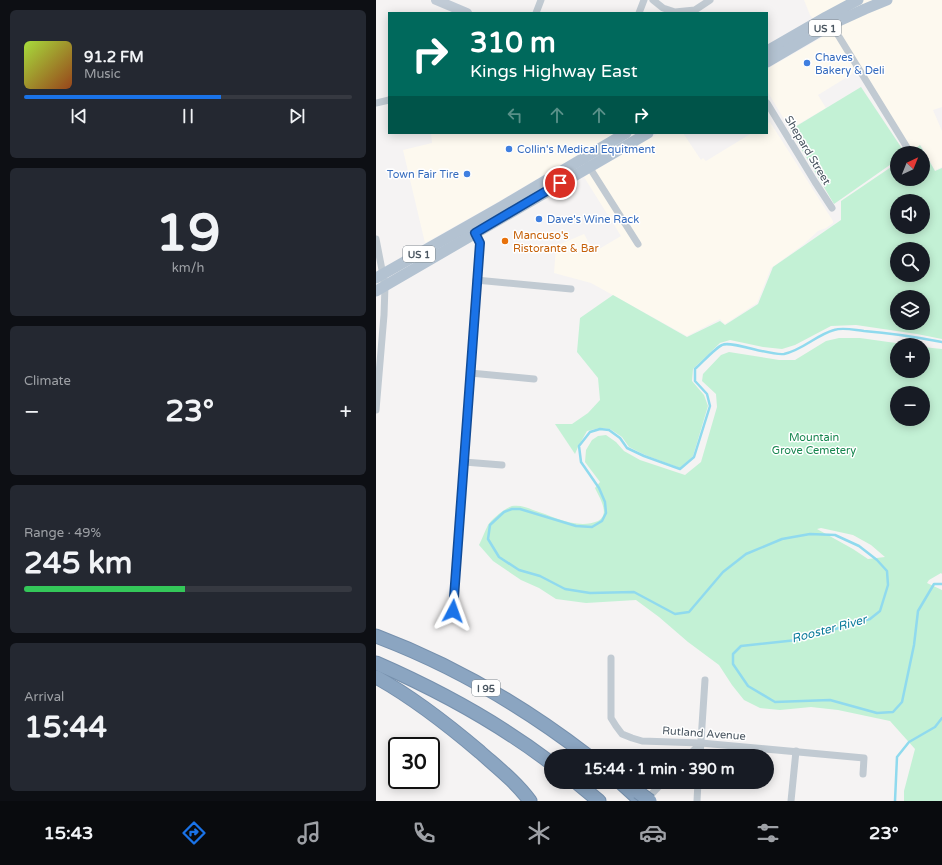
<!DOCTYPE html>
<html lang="en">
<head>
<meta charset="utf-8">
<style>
  :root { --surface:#171b24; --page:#242831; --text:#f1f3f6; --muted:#9ea1a6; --line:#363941; --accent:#1a73e8 }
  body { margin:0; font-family:"Varela Round",sans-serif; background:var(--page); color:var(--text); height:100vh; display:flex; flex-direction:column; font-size:15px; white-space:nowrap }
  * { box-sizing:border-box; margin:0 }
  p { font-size:13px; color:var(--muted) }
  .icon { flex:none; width:22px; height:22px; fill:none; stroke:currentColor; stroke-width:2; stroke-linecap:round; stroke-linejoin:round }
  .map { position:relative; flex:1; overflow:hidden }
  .drawer { display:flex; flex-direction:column; gap:10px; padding:10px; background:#0d0f14; width:376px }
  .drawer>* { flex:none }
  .top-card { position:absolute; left:12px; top:12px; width:380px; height:122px; border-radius:0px; box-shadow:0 2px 10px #0003; background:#00695c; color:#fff; overflow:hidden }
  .needle { width:26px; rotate:43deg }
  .tools { position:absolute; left:514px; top:146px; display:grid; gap:8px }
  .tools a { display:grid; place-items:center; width:40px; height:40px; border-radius:50%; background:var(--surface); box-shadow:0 2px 10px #0003; font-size:20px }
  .speed { position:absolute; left:12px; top:737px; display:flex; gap:8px; font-size:20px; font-weight:700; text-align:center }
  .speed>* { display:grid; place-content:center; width:52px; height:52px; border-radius:50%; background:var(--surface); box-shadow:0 2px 10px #0003; line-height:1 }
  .speed .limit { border:2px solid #111; border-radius:6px; background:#fff; color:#111 }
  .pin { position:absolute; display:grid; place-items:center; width:34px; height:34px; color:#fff; margin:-17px; border:2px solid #fff; border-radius:50%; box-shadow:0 1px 4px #0007 }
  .me { position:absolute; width:44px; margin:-22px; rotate:4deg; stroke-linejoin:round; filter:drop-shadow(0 0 3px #0008) }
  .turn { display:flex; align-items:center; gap:14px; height:84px; padding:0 16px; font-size:18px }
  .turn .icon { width:52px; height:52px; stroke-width:2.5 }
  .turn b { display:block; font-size:28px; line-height:34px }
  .lanes { display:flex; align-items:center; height:38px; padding:0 16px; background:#0003; justify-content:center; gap:20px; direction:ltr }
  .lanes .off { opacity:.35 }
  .big { font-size:30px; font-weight:700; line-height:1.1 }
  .drawer .tile { flex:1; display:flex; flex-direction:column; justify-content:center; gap:6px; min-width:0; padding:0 14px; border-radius:6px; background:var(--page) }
  .drawer .dial { align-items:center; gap:0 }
  .dial b { font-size:52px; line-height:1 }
  .song { display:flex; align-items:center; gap:12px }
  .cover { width:48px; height:48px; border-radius:6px; background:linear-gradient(135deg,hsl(80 70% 55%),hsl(20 70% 35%)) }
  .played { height:4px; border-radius:2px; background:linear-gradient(90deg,var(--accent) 60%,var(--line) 60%) }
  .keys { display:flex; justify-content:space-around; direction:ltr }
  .heat { display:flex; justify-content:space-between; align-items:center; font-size:22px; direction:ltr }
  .charge { height:6px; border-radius:3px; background:linear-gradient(90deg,#34c759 49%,var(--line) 0) }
  .trip { position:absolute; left:168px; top:749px; width:230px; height:40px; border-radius:20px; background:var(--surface); box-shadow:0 2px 10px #0003; font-weight:700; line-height:40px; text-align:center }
  .menu { display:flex; height:64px; justify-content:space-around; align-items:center; background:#090b0e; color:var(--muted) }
  .menu .icon { width:28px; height:28px }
  .menu .current { color:var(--accent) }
  .menu b { font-size:18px; color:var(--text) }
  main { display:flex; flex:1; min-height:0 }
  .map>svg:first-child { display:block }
  .commercial { fill:#fdf9ef }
  .green { fill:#c3f1d5; fill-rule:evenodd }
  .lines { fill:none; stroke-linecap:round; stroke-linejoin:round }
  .stream { stroke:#90daee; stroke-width:2.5 }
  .highway-casing { stroke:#7690ad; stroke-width:15 }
  .street { stroke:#c1cad2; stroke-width:7 }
  .secondary { stroke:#c1cbd6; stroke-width:10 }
  .primary { stroke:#b3c2d1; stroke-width:11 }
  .highway { stroke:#8ba5c1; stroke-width:13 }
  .highway-bridge-casing { stroke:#7690ad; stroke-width:15; stroke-linecap:butt }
  .highway-bridge { stroke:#8ba5c1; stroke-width:13 }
  .route-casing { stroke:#114b97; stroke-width:10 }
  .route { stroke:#1a73e8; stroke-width:7 }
  .shop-dot { fill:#3f7fe0; stroke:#fff; stroke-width:1.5 }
  .food-dot { fill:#e8710a; stroke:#fff; stroke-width:1.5 }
  .labels { text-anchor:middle; stroke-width:3; stroke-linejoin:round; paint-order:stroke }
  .shield { fill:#fff; stroke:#808990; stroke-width:1 }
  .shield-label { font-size:10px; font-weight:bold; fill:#4a5661 }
  .shop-label { font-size:11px; fill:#366cbe; stroke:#fff; text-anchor:start }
  .street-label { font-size:11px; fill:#4a5661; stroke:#fff }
  .food-label { font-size:11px; fill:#c56008; stroke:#fff; text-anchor:start }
  .park-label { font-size:11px; fill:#17864f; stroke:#fff }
  .water-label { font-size:12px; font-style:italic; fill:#0c7c9b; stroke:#fff }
</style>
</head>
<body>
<main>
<section class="drawer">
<div class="tile">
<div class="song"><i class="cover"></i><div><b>91.2 FM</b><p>Music</p></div></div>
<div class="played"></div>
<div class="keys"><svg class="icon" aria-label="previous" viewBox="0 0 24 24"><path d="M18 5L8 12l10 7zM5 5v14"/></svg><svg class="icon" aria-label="pause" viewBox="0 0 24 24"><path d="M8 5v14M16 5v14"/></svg><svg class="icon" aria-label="next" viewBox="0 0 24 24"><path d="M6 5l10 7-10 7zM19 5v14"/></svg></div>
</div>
<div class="tile dial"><b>19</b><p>km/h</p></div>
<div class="tile"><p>Climate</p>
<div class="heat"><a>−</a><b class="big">23°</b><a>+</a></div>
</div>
<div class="tile"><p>Range · 49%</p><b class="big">245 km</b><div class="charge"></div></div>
<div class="tile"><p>Arrival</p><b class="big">15:44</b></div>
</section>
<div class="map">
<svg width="566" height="801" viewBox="0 0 566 801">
  <rect width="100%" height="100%" fill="#f5f3f3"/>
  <!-- commercial -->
  <g class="commercial">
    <polygon points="428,0 566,0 566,107 557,110 566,131 566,167 559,170 545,145 534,151 486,68 442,95 450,108 414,129 391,91 391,69 450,35 434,15"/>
    <polygon points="394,122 457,221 457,223 450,228 442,231 428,244 395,268 381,303 349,324 344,319 311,336 215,283 178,273 180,246 208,234 218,252 245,236 208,177 283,133 307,133 325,160 327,158 330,161 376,133 391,133 391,124"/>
    <polygon points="55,133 239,133 115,206 49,243 27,150 56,143"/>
  </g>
  <!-- green -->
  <g class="green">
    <polygon points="485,87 529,153 521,153 521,160 458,204 414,130"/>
    <path d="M544 145 559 171 566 168V339L541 334 480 325 455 326 419 345 406 349 387 347 354 340 344 343 317 369 316 381 328 395 332 406 317 456 304 468 269 455 253 447 246 437 234 429 224 428 211 431 202 447 199 454 179 424H196L212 413 224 400 222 378 201 352 204 318 237 295 311 337 344 321 349 325 382 304 397 267 465 220V201L521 163V179H547V153H534ZM521 201H547V227H521ZM521 249H547V275H521ZM521 297H547V323H521Z"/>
    <path d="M463 338H484L534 345H521V371H547V347L566 349V574L565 573 553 580 551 583 566 590V801H528V791L539 749 514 721 462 710 435 707 404 710 384 708 368 700 356 685 343 665 312 642 283 617 260 600 210 603 180 599 163 588 145 580 117 561 103 545C106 539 109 531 112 525 116 519 129 508 136 506 144 505 150 507 157 510 177 516 201 530 222 521 235 514 223 497 219 488L224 482 209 462 210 450 216 440 222 436 230 435 240 442 248 451 264 460 309 475 325 462 341 407 340 394 326 381 327 374 345 355 353 352 403 360H419L450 341ZM521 393H547V419H521ZM445 528 477 535 495 545 509 557 492 559 477 549 441 529Z"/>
  </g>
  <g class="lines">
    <!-- stream -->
    <g class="stream">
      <path d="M566 342C540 337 514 333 488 331 478 330 467 327 458 330 440 335 427 350 408 354 393 356 355 340 346 345 339 348 325 364 319 369V381L331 394 334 406 318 457 304 469 268 456 251 448 244 438 233 430 224 429 214 432 203 446 205 462 223 488 229 502 230 513 226 521 216 527 200 526 144 509H136L128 512 114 525 112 539 123 557 143 570 164 576 189 589 214 593 258 592 299 614 313 612 347 572 370 554 406 539 434 534 459 535 483 546 501 560 511 571 512 585 504 611 494 619 421 640 365 646 357 654V664L372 686 399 702 454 700 501 713 517 712 526 702 538 645 542 611 558 584H566"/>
      <polyline points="519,801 521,757 533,742 559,727 566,718"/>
    </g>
    <defs>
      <g id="highway">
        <path d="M0 636C77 665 147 706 212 756"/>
        <path d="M0 663C62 690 121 722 175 763"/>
        <path d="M0 677C38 698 71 724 104 752 122 768 140 782 154 801"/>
        <polyline points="200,782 223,801"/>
        <polyline points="244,782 265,801"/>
      </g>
    </defs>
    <!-- highway casing -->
    <use href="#highway" class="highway-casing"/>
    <!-- street -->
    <g class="street">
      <polyline points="277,0 287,8 299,12 319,10 334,0"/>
      <polyline points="160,13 165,0"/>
      <polyline points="263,13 268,0"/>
      <polyline points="454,22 532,149"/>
      <polyline points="0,103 13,100"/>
      <polyline points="391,103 439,182 456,208"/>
      <polyline points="212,165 262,244"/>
      <polyline points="0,239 7,275 9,286 8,315 0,410"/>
      <polyline points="100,280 195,289"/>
      <polyline points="94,373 158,379"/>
      <polyline points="88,462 126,465"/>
      <polyline points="77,611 103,243 98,231"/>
      <polyline points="235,658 235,718 240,726 246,734 256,738 266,741 325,743 488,758 487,774"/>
      <polyline points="312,756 325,743"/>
      <polyline points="324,756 329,680"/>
      <polyline points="269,801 287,782"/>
      <polyline points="321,801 322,782"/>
      <polyline points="415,801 420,751"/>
    </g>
    <!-- secondary -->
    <polyline class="secondary" points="60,0 91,13"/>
    <!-- primary -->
    <g class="primary">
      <polyline points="391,51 450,17 482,0"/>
      <polyline points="391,62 456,24 489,9 511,0"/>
      <polyline points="0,278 125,207 250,133"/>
      <polyline points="0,291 272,133"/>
    </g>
    <!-- highway -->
    <use href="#highway" class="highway"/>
    <defs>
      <polyline id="highway-bridge" points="262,792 274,801"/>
    </defs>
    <!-- highway-bridge casing -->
    <use href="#highway-bridge" class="highway-bridge-casing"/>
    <!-- highway-bridge -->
    <use href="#highway-bridge" class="highway-bridge"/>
  </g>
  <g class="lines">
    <defs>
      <polyline id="route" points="77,611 104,243 99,233 184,183"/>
    </defs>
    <!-- route casing -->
    <use href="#route" class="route-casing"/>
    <!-- route -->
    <use href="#route" class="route"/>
  </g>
  <!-- markers -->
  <g class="shop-dot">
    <circle cx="431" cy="63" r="4"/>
    <circle cx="133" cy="149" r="4"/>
    <circle cx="91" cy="174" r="4"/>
    <circle cx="163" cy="219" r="4"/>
  </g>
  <circle class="food-dot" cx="129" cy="241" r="4"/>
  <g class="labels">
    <!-- shield labels -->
    <g class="shield">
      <rect x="433" y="20" width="32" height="16" rx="3"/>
      <rect x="27" y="246" width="32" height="16" rx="3"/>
      <rect x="96" y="680" width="28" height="16" rx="3"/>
    </g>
    <g class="shield-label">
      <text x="449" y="32">US 1</text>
      <text x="43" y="258">US 1</text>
      <text x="110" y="692">I 95</text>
    </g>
    <!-- shop labels -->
    <g class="shop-label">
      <text x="439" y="61">Chaves<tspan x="439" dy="13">Bakery &amp; Deli</tspan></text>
      <text x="141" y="153">Collin's Medical Equitment</text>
      <text x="83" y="178" text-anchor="end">Town Fair Tire</text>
      <text x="171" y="223">Dave's Wine Rack</text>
    </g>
    <!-- street labels -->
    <g class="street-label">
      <text transform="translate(432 150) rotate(59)" y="4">Shepard Street</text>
      <text transform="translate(328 733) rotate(4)" y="4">Rutland Avenue</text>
    </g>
    <!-- food labels -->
    <g class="food-label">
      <text x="137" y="239">Mancuso's<tspan x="137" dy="13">Ristorante &amp; Bar</tspan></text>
    </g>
    <!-- park labels -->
    <g class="park-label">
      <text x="438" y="441">Mountain<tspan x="438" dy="13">Grove Cemetery</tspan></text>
    </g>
    <!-- water labels -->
    <g class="water-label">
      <text transform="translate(453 629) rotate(-15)" y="4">Rooster River</text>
    </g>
  </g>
</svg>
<div class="tools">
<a><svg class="needle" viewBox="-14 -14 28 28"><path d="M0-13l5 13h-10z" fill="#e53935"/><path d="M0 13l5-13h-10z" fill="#9ea1a6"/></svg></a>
<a><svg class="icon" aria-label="sound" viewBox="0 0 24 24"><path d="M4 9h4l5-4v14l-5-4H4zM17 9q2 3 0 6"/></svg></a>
<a><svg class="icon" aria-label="search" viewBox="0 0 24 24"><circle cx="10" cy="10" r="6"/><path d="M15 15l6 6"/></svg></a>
<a><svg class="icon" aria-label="layers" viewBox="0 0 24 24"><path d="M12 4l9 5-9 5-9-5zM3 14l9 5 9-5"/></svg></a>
<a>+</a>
<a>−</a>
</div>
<div class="speed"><div class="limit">30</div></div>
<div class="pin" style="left:184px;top:183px;background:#d93025"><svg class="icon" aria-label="arrive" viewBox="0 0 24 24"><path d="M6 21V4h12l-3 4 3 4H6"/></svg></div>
<svg class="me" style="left:77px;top:611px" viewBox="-20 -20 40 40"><path d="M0-17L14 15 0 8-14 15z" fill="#1a73e8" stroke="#fff" stroke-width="4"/></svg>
<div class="trip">15:44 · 1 min · 390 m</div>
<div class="top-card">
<div class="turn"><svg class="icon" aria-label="right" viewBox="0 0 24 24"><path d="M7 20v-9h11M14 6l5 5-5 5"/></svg><div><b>310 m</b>Kings Highway East</div></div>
<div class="lanes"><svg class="icon off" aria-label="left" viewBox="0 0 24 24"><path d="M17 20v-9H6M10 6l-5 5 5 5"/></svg><svg class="icon off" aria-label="ahead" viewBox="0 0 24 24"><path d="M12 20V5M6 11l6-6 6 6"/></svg><svg class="icon off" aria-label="ahead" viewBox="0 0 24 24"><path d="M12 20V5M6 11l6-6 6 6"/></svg><svg class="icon" aria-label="right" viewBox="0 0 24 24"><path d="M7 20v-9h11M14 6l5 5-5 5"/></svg></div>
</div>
</div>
</main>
<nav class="menu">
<b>15:43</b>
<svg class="icon current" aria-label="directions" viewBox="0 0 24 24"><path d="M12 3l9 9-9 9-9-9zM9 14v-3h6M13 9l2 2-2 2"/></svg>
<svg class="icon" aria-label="music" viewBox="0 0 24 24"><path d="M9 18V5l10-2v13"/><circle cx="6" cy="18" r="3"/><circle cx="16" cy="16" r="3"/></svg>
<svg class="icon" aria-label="phone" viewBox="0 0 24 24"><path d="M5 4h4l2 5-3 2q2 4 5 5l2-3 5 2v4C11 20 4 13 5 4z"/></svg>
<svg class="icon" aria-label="climate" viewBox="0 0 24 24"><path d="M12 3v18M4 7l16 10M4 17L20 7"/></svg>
<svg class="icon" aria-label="car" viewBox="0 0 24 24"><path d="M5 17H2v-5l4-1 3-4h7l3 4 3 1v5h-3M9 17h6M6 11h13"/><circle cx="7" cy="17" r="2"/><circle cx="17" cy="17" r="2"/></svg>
<svg class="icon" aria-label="filters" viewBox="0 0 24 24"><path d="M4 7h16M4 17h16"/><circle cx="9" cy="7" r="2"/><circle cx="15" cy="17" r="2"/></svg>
<b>23°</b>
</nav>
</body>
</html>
